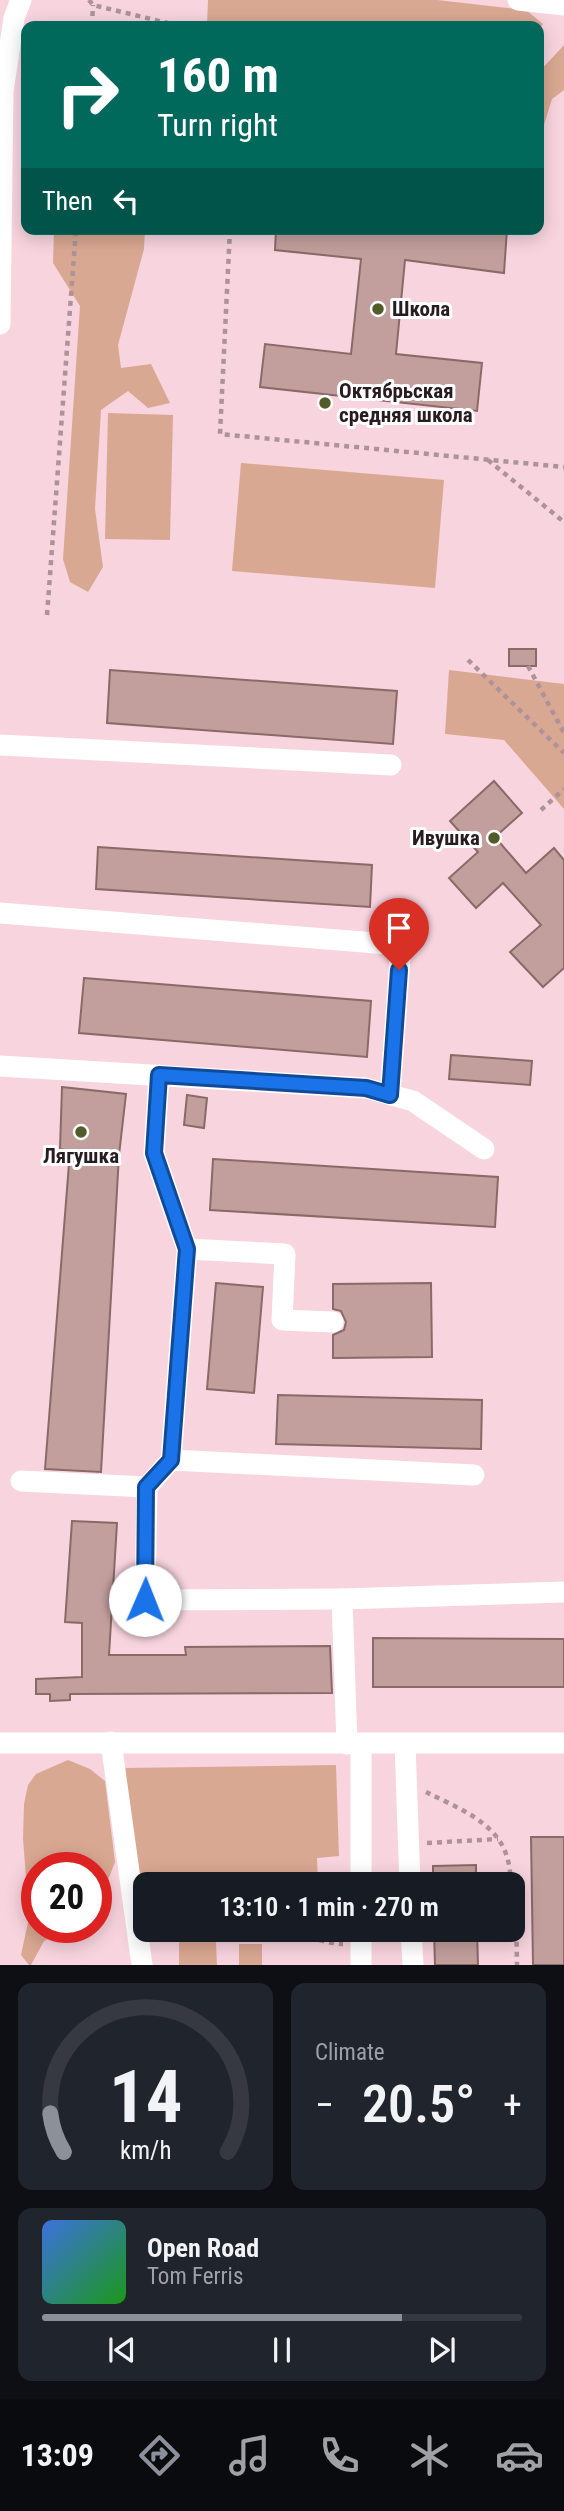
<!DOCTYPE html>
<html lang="en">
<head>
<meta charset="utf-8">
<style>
  :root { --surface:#171b24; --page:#20242c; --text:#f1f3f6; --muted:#9ea1a6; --line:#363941; --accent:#8c9099 }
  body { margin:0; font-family:"Roboto Condensed",sans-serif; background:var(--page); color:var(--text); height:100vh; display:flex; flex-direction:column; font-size:26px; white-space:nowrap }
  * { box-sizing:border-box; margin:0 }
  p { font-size:23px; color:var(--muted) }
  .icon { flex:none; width:38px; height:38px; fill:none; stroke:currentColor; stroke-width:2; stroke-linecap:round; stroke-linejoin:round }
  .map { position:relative; height:1965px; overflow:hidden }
  .details { display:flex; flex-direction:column; gap:18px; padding:18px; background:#0d0f14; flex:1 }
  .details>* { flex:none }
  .banner { position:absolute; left:21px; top:21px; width:523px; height:214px; border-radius:14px; box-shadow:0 4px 18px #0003; background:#00695c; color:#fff; overflow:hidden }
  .speed { position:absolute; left:21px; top:1852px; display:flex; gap:14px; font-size:35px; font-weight:700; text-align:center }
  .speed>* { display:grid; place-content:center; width:91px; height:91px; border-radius:50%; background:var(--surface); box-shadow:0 4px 18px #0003; line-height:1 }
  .speed .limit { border:10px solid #d22; background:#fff; color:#111 }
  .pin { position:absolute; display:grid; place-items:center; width:60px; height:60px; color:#fff; margin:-72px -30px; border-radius:50% 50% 50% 0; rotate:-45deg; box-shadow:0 0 7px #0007 }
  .pin .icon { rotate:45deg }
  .me { position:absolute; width:77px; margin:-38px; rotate:1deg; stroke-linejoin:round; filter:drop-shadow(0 0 5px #0008) }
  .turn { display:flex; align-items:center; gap:24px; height:147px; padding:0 21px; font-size:32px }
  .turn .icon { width:91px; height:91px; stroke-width:2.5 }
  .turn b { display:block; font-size:49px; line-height:60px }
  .then { display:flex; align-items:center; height:66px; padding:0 21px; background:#0003; gap:14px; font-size:26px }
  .big { font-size:52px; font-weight:600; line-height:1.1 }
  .details .tile { flex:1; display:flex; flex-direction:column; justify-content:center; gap:10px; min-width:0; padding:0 24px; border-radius:14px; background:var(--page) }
  .details .dial { align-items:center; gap:0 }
  .dial svg { height:182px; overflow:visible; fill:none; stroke:var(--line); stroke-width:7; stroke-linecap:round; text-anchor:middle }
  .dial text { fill:var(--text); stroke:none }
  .song { display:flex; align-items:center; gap:21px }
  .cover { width:84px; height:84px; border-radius:10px; background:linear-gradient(135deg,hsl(220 70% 55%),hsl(120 70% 35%)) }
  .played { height:7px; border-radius:4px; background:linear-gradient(90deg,var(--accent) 75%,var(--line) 75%) }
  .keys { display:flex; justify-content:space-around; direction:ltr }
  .heat { display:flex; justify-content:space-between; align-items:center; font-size:38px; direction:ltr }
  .details .tiles { flex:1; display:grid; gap:18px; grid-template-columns:1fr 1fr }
  .tile:last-child { grid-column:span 2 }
  .trip { position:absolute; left:133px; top:1872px; width:392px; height:70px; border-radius:14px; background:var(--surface); box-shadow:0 4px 18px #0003; font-weight:600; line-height:70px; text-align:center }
  .tab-bar { display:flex; height:112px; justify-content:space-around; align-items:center; background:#090b0e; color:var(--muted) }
  .tab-bar .icon { width:49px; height:49px }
  .tab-bar .current { color:var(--accent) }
  .tab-bar b { font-size:32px; color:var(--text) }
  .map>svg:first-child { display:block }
  .green { fill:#d9a892 }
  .building { fill:#c29f9d; stroke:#8a6967; stroke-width:2 }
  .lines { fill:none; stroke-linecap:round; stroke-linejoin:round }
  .path { stroke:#ad929a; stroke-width:4.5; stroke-dasharray:5 5; stroke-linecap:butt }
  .minor { stroke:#fff; stroke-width:21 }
  .route-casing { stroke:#114b97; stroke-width:18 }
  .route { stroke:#1a73e8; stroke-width:12 }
  .poi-dot { fill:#525b2a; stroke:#fff; stroke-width:2.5 }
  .labels { text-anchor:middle; stroke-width:6; stroke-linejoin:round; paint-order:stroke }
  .poi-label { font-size:21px; font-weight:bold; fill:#291c20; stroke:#fff; text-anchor:start }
</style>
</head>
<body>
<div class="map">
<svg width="564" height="1965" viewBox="0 0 564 1965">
  <rect width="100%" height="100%" fill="#f8d4df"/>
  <!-- green -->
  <g class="green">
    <polygon points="208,0 437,0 526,10 543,24 539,29 539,26 207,26"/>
    <polygon points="564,45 564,90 552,99 539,141 539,72"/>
    <polygon points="54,229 145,229 144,249 118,345 121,368 151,364 170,403 148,408 128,391 101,410 95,509 103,567 88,592 70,582 63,559 80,306 53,263"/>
    <polygon points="108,413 173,415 170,540 105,539"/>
    <polygon points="241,463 444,480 435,588 232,571"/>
    <polygon points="449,670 564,684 564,809 504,740 445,734"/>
    <polygon points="68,1760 90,1769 105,1781 115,1862 108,1880 107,1895 96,1912 96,1867 37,1867 37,1927 76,1927 44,1941 31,1965 29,1965 21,1955 31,1908 26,1877 23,1839 24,1804 28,1785 36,1774"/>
    <polygon points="336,1765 339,1856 317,1858 318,1885 145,1885 145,1912 124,1768"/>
    <polygon points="179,1942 216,1942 217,1965 179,1965"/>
    <rect x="239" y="1944" width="23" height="21"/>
  </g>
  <!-- building -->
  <g class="building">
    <polygon points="276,229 507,229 504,273 405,260 396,354 482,363 477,411 260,387 265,344 351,354 361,259 275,250"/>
    <rect x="509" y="649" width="27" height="17"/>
    <polygon points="110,670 397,691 393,744 107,723"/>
    <polygon points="494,781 522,813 495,837 526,873 554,848 564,860 564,968 543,987 510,952 541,925 503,883 476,908 449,878 478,852 450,821"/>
    <polygon points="98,847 372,865 370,907 96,889"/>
    <polygon points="84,978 371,1001 367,1057 79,1033"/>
    <polygon points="451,1055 532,1061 530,1085 449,1079"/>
    <polygon points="62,1087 126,1094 119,1155 101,1472 45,1469 70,1151 60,1149"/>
    <polygon points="187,1095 207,1098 204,1128 184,1125"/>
    <polygon points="213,1159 498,1177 495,1227 210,1210"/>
    <polygon points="216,1283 263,1287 254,1393 207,1389"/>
    <polygon points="431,1283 432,1357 333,1358 333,1335 344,1330 346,1322 341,1311 333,1309 333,1284"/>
    <polygon points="278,1395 482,1400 481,1449 276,1444"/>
    <polygon points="72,1521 117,1523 109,1655 186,1655 185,1647 330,1646 332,1693 70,1694 70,1700 50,1701 50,1694 36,1694 36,1679 82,1677 82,1623 65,1622"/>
    <polygon points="373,1638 564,1639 564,1687 373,1687"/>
    <polygon points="531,1837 564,1837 564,1965 533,1965"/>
    <polygon points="476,1865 476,1885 433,1885 433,1866"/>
    <polygon points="434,1930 477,1930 478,1965 435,1965"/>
  </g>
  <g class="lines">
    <!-- path -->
    <g class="path">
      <polyline points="89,0 93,5 180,26"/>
      <polyline points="92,26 93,5"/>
      <polyline points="230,229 220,434 564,467"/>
      <polyline points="488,460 564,522"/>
      <polyline points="47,615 76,229"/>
      <polyline points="468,660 564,753"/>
      <polyline points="528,666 564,733"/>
      <polyline points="541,810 564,789"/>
      <path d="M426 1792C456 1807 497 1822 507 1857 510 1866 510 1876 512 1885"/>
      <polyline points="427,1843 498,1839"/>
      <polyline points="513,1892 516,1915 517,1965"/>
      <path d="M291 1930C300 1936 331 1944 343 1944"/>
    </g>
    <!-- minor -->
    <g class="minor">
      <polyline points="518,0 564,5"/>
      <polyline points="0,324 3,91 14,18 21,0"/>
      <polyline points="0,745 391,765"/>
      <polyline points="0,913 401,945 390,1095"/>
      <polyline points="0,1066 366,1088 413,1101 484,1149"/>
      <polyline points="187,1249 285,1254 282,1320 333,1322"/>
      <polyline points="171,1460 474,1475"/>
      <polyline points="21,1481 147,1487 145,1600 342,1599"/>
      <polyline points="147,1487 171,1460 187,1249 154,1153 159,1075"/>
      <polyline points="111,1742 142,1965"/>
      <polyline points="0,1743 564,1743"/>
      <polyline points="347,1744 342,1599 564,1592"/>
      <polyline points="405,1744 410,1885"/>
      <polyline points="361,1885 361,1745"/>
      <polyline points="411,1930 413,1965"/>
      <polyline points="361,1965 361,1930"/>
    </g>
  </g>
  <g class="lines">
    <defs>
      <polyline id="route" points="145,1600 146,1487 171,1460 187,1249 154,1153 159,1075 366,1088 390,1095 399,970"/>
    </defs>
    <!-- route casing -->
    <use href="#route" class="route-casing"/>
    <!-- route -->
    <use href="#route" class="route"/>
  </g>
  <!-- markers -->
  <g class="poi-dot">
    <circle cx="378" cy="309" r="7"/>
    <circle cx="325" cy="403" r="7"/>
    <circle cx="494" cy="838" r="7"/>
    <circle cx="81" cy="1132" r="7"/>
  </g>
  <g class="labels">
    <!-- poi labels -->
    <g class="poi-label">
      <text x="392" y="316">Школа</text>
      <text x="339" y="398">Октябрьская<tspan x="339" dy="24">средняя школа</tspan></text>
      <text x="480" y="845" text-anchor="end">Ивушка</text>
      <text x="81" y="1163" text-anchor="middle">Лягушка</text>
    </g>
  </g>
</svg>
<div class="speed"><div class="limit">20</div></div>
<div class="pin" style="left:399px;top:970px;background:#d93025"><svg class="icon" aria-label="arrive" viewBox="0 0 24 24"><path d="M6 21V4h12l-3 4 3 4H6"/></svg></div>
<svg class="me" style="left:145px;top:1600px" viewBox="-20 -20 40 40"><circle r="19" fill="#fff"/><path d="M0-13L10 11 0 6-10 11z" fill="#1a73e8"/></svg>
<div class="trip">13:10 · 1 min · 270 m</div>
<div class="banner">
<div class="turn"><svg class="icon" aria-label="right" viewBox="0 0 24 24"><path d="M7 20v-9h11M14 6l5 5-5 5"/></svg><div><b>160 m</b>Turn right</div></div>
<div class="then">Then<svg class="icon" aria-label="left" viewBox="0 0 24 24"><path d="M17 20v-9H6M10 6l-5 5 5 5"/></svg></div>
</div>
</div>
<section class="details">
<div class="tiles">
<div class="tile dial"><svg viewBox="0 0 100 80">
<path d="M14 69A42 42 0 1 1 86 69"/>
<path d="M14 69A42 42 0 0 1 8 52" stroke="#8c9099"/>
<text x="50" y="56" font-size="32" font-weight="700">14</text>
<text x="50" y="72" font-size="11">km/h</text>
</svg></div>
<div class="tile"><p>Climate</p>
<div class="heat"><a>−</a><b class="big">20.5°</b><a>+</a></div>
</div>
<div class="tile">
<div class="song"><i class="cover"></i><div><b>Open Road</b><p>Tom Ferris</p></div></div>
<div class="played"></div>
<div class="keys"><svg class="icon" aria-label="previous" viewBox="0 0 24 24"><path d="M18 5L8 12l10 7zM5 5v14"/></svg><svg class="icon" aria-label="pause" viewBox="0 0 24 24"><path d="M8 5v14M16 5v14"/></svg><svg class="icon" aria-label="next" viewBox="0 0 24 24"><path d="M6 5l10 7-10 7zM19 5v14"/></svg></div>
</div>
</div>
</section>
<nav class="tab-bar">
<b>13:09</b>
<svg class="icon current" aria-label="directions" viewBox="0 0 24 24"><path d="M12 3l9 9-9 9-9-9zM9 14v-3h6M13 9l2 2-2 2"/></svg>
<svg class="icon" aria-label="music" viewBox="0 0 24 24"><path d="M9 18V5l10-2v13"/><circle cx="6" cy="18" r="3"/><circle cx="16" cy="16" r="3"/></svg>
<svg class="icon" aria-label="phone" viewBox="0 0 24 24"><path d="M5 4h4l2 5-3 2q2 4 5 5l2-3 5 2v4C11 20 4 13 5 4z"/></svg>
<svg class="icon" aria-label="climate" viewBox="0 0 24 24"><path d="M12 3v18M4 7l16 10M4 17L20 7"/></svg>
<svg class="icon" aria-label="car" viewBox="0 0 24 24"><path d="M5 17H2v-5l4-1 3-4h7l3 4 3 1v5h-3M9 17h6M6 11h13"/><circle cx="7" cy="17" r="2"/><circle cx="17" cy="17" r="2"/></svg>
</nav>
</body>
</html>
